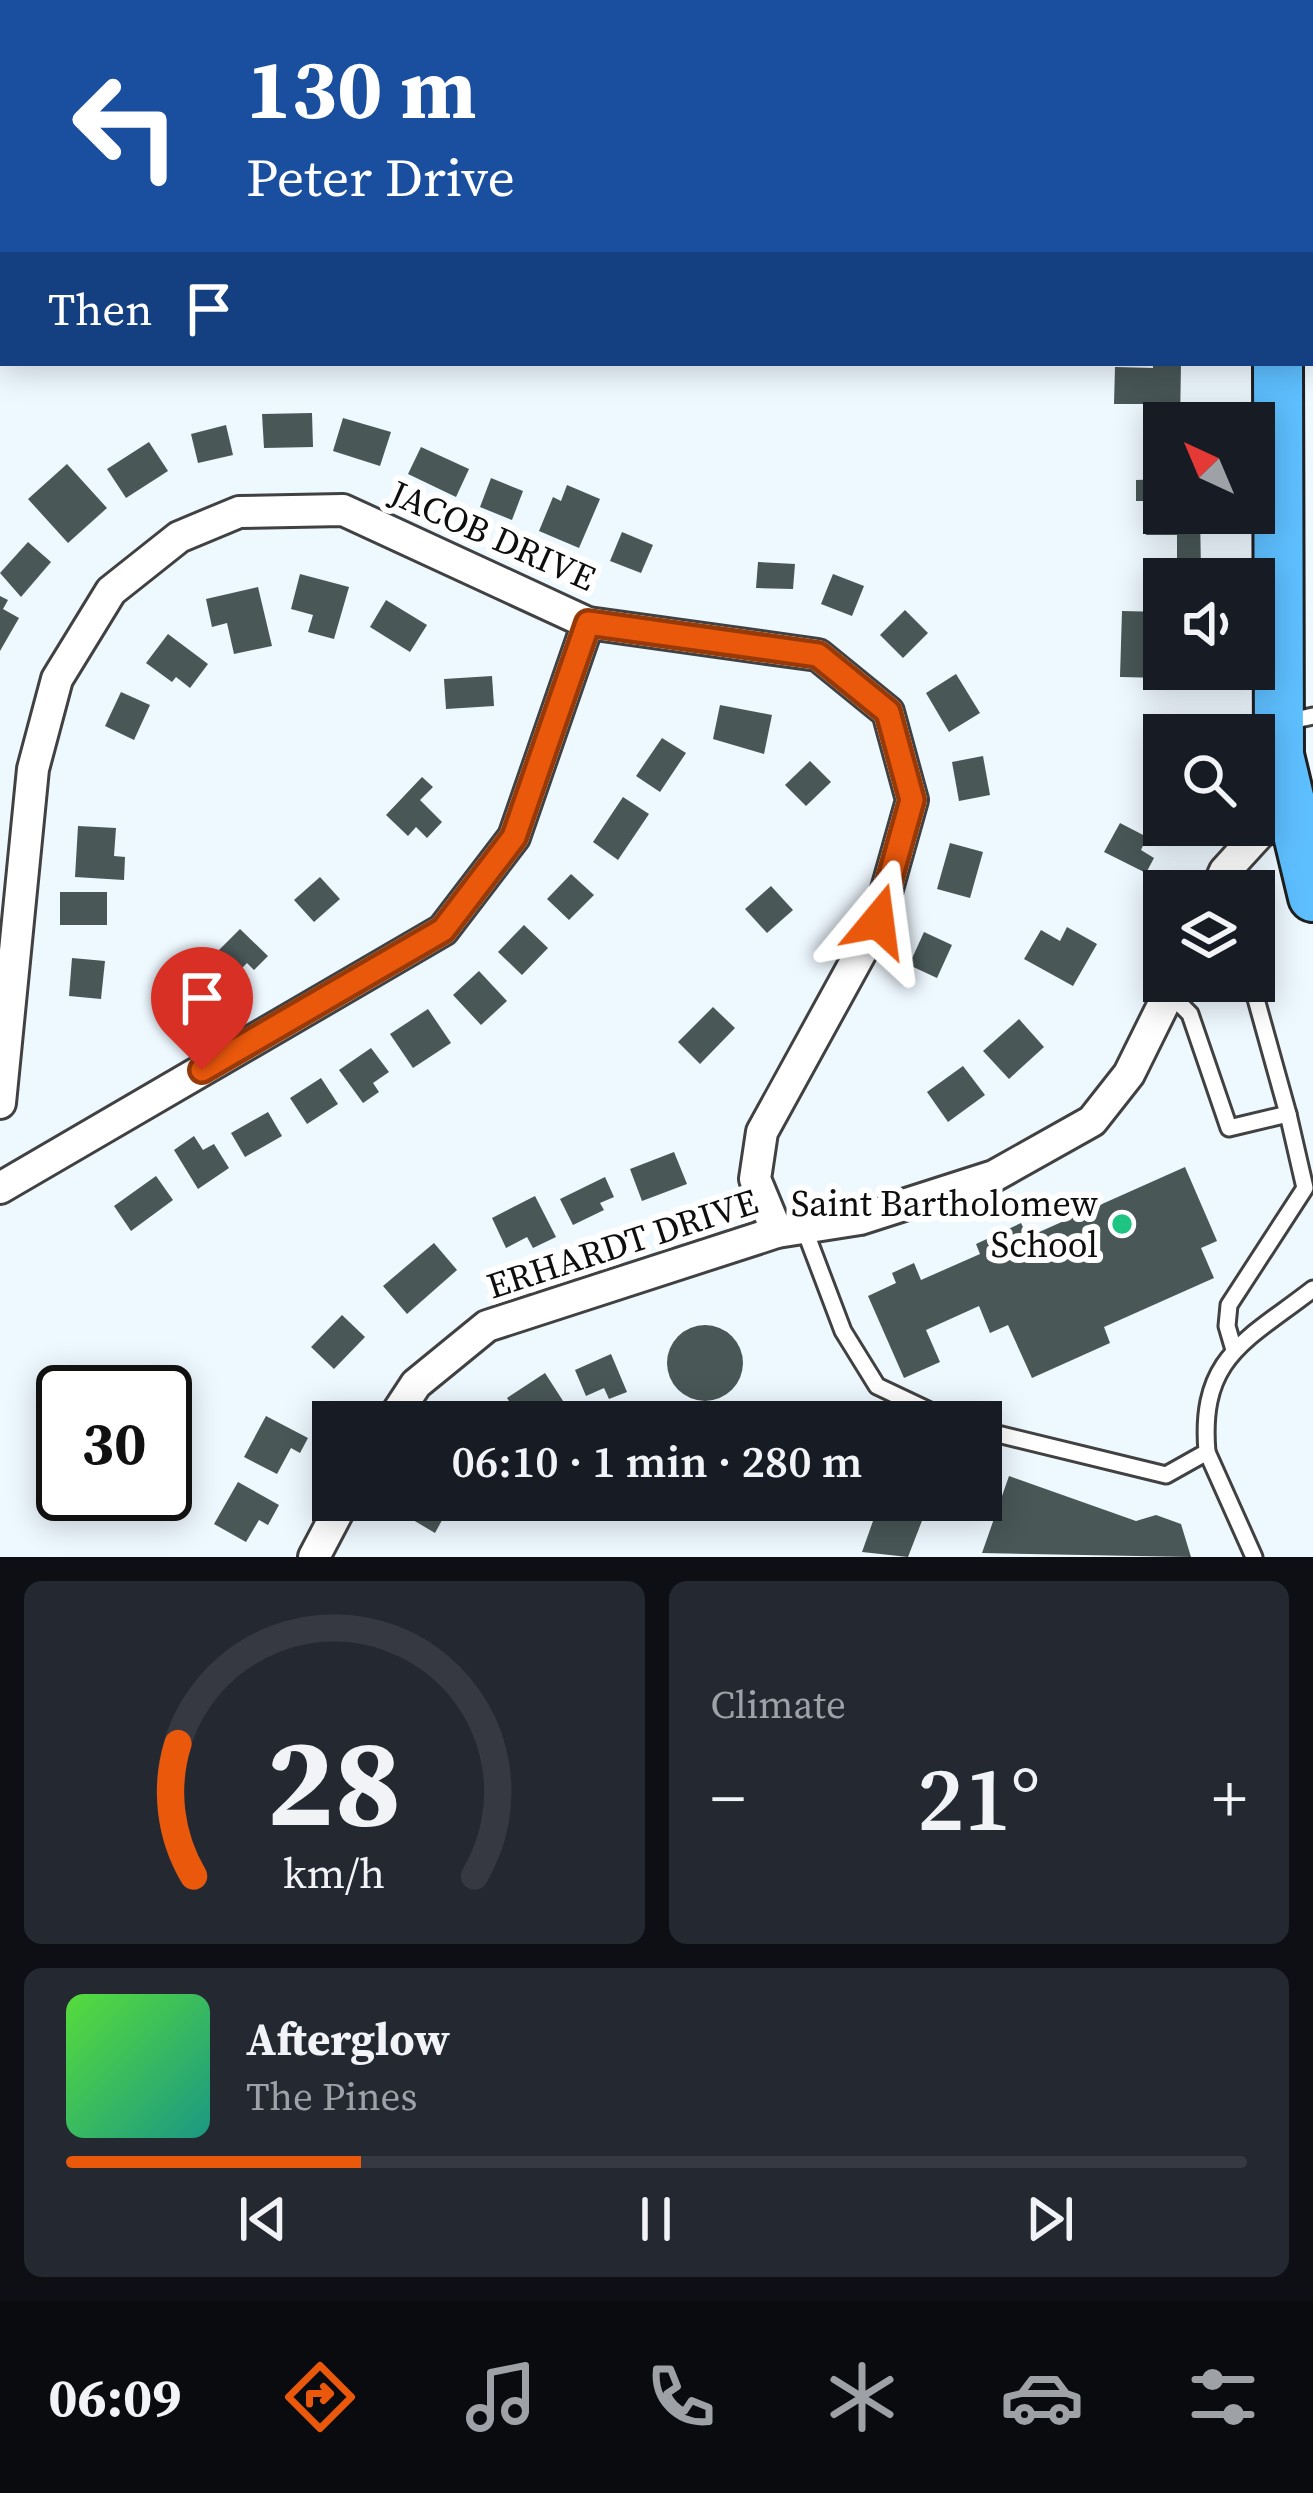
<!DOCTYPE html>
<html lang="en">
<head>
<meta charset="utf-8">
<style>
  :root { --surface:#171b24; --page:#242831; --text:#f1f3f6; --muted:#9ea1a6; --line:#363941; --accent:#ea580c }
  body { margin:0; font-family:"Source Serif 4",serif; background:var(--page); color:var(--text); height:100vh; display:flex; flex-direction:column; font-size:45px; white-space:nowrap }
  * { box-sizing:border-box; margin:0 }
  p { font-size:39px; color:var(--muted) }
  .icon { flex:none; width:66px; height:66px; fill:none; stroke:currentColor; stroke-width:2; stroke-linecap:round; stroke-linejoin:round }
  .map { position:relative; height:1557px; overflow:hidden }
  .panel { display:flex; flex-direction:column; gap:24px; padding:24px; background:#0d0f14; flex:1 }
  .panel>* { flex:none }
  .guide { position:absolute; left:0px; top:0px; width:1314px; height:366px; box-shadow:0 6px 30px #0003; background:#1a4fa0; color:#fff; overflow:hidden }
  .needle { width:78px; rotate:316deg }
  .tools { position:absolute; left:1143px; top:402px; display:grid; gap:24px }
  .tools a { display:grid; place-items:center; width:132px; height:132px; border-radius:0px; background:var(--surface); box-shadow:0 6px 30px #0003; font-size:60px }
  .speed { position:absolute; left:36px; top:1365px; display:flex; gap:24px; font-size:60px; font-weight:700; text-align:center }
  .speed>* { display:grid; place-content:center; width:156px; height:156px; border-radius:50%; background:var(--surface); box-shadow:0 6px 30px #0003; line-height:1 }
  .speed .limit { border:6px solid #111; border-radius:18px; background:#fff; color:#111 }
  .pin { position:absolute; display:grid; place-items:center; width:102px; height:102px; color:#fff; margin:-123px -51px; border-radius:50% 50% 50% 0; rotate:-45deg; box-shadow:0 0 12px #0007 }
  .pin .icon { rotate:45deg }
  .me { position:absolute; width:132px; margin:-66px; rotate:16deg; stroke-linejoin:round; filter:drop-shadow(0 0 9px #0008) }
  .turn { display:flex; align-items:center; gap:42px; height:252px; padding:0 48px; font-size:54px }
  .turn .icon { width:156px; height:156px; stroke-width:2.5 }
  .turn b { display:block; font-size:84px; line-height:102px }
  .then { display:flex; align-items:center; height:114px; padding:0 48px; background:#0003; gap:24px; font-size:45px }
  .big { font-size:90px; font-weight:600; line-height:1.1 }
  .panel .widget { flex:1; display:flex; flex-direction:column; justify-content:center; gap:18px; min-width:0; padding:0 42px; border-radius:18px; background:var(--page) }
  .panel .dial { align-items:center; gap:0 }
  .dial svg { height:312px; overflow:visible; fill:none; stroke:var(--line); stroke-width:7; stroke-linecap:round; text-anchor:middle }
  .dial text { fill:var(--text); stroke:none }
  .song { display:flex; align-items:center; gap:36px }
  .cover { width:144px; height:144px; border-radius:18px; background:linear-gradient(135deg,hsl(110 70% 55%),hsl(170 70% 35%)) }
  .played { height:12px; border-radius:6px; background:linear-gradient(90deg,var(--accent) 25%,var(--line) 25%) }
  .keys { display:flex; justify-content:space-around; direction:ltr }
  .heat { display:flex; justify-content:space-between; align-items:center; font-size:66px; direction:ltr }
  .panel .tiles { flex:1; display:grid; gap:24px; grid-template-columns:1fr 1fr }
  .widget:last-child { grid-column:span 2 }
  .trip { position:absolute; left:312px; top:1401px; width:690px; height:120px; border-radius:0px; background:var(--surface); box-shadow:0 6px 30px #0003; font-weight:600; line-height:120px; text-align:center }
  .tabs { display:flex; height:192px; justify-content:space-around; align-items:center; background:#090b0e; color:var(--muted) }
  .tabs .icon { width:84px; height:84px }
  .tabs .selected { color:var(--accent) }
  .tabs b { font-size:54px; color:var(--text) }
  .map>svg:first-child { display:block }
  .building { fill:#495757 }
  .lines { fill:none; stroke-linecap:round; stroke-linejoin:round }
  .lane-casing { stroke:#414141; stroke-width:21 }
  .street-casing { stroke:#414141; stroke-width:36 }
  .primary-casing { stroke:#1f1f1f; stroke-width:54 }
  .lane { stroke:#fff; stroke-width:15 }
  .street { stroke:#fff; stroke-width:30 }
  .primary { stroke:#5ebfff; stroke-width:48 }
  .route-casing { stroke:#983908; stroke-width:30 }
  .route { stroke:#ea580c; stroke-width:21 }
  .poi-dot { fill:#1ec582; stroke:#fff; stroke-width:4.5 }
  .labels { text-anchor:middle; stroke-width:12; stroke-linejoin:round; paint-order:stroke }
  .street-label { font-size:36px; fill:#0e0e0e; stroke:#fff }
  .poi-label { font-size:36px; fill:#0e0e0e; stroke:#fff; text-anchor:end }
</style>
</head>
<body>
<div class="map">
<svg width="1313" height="1557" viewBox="0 0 1313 1557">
  <rect width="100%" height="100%" fill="#eef8ff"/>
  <!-- building -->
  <g class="building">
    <polygon points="1153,363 1181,363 1180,423 1164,423 1164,434 1155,434 1155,404 1114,404 1115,367 1153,368"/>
    <polygon points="312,413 313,447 264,448 262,414"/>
    <polygon points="343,418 391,432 380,466 333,451"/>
    <polygon points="226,425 233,455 198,463 191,434"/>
    <polygon points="149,442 168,471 126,498 107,469"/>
    <polygon points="421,447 469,469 456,497 408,474"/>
    <polygon points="67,464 107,508 68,543 28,499"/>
    <polygon points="491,478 523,491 512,520 480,507"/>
    <polygon points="1164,479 1164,513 1200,513 1201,572 1177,572 1177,535 1146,535 1146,501 1136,501 1136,480"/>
    <polygon points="567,485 600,499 579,548 539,531 553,497 561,501"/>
    <polygon points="622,532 653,545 641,573 610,561"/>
    <polygon points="28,542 51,562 21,597 0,573"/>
    <polygon points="758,562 795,564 793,589 756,588"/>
    <polygon points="300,574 349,587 334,639 308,632 313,615 291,609"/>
    <polygon points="833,574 864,586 852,616 821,604"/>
    <polygon points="258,587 272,646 234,654 227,623 212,627 206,599"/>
    <polygon points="0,596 8,600 3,609 19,618 0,651"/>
    <polygon points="386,600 427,625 410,652 370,627"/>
    <polygon points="905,610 928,633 903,658 880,635"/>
    <polygon points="1122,611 1164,612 1163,678 1120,677"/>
    <polygon points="168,634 208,664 190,688 176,677 172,682 146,663"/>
    <polygon points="956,674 980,713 949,732 926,693"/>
    <polygon points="492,676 494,706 446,709 444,679"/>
    <polygon points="121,692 150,705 134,740 105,726"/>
    <polygon points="720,705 772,715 764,754 713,739"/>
    <polygon points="662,738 686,753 660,792 636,776"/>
    <polygon points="983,756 990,795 959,801 952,762"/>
    <polygon points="810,761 831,782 806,806 785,785"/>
    <polygon points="422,777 433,787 420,800 442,822 427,838 416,827 408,836 386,815"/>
    <polygon points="623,797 649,814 618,860 593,842"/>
    <polygon points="1120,823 1147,837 1141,850 1154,858 1146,873 1104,852"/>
    <polygon points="78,826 116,828 114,856 125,857 124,880 75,877"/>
    <polygon points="950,843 983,852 970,898 937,889"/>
    <polygon points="571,874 594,895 569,920 547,899"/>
    <polygon points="320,877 340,899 314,922 294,900"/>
    <polygon points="771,886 793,910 767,933 745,909"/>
    <rect x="60" y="892" width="47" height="33"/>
    <polygon points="524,925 548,948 522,975 498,952"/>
    <polygon points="1067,927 1097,944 1073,986 1024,959 1041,930 1060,941"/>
    <polygon points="240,929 268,956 254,970 247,963 235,975 214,955"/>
    <polygon points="924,932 952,945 937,978 909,965"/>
    <polygon points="72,958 105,961 101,999 69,996"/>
    <polygon points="479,971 507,1001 481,1025 453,995"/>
    <polygon points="713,1007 735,1028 700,1064 678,1042"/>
    <polygon points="428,1009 451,1043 413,1068 390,1034"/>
    <polygon points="1019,1019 1044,1047 1009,1079 983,1051"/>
    <polygon points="371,1048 389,1072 373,1083 379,1092 363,1103 339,1070"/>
    <polygon points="963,1066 985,1095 948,1122 927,1092"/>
    <polygon points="321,1078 338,1104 307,1124 290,1098"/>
    <polygon points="268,1112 282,1136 245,1157 231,1133"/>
    <polygon points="194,1136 203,1150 214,1144 229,1168 198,1189 174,1150"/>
    <polygon points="674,1152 687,1184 642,1201 630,1169"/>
    <polygon points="1185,1167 1217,1241 1201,1248 1214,1278 1104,1327 1110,1343 1032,1378 1008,1325 990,1333 979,1306 926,1330 940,1362 904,1378 868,1296 896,1283 892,1273 914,1263 921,1280 980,1254 976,1244 1021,1223 1028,1237"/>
    <polygon points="156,1176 173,1200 131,1231 114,1206"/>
    <polygon points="605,1177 614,1197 600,1203 604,1210 573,1225 560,1199"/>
    <polygon points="535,1196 556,1237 533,1248 527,1237 506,1248 492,1218"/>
    <polygon points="434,1243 457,1270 407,1314 383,1286"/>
    <polygon points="342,1315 365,1337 334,1369 311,1347"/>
    <circle cx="705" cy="1363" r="38"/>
    <polygon points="611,1354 627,1392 609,1399 604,1388 586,1396 575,1370"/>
    <polygon points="545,1373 565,1404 549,1415 553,1422 523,1422 507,1398"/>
    <polygon points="266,1416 308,1438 300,1453 291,1448 277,1474 244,1457"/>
    <polygon points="1009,1476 1136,1521 1156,1515 1181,1524 1191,1557 982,1553"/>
    <polygon points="238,1482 279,1505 268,1525 259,1520 246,1542 214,1524"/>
    <polygon points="411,1500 453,1500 435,1533 403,1514"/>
    <polygon points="930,1500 908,1557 862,1552 878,1507 860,1500"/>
  </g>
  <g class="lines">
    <defs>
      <g id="lane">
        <polyline points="1190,3 1191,0"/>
        <polyline points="1311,255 1313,255"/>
        <polyline points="1286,722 1313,716"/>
        <polyline points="1169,993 1190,1014 1229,1128 1288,1114 1251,981"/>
        <polyline points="804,1228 843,1331 877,1386 953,1422"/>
        <polyline points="1234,1350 1227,1326 1229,1305 1305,1188 1288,1114"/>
        <path d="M981 1430 1166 1475 1207 1452C1199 1357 1246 1341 1313 1289"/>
        <polyline points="1207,1452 1254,1557"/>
      </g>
      <g id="street">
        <polyline points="574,0 589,3"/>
        <polyline points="61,3 66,0"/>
        <polyline points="0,39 3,37"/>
        <polyline points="1216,891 1225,871 1286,804"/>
        <polyline points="0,1103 33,769 57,679 111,591 179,537 239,512 343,510 588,623 818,655 888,712 912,800 878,921 762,1132 755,1179 777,1232"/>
        <polyline points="0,1188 443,930 514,837 588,623"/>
        <polyline points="391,1422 416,1384 487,1326 777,1232 860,1219 994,1176 1092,1121 1129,1074 1175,981"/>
        <polyline points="314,1557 344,1500"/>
      </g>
      <g id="primary">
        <polyline points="1311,122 1313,115"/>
        <polyline points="1278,363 1279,755 1313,897"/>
      </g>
    </defs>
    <!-- lane casing -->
    <use href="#lane" class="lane-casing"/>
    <!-- street casing -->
    <use href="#street" class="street-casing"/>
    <!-- primary casing -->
    <use href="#primary" class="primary-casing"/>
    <!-- lane -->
    <use href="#lane" class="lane"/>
    <!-- street -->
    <use href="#street" class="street"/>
    <!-- primary -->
    <use href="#primary" class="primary"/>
  </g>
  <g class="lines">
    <defs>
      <polyline id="route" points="202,1070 443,930 514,837 588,623 818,655 888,712 912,800 878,921"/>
    </defs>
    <!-- route casing -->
    <use href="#route" class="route-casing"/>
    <!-- route -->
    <use href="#route" class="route"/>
  </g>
  <!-- markers -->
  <circle class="poi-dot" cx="1122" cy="1224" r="12"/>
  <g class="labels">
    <!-- street labels -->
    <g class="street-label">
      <text transform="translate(493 535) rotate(24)" y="13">JACOB DRIVE</text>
      <text transform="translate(622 1243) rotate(-18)" y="13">ERHARDT DRIVE</text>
    </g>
    <!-- poi labels -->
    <g class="poi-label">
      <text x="1098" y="1216">Saint Bartholomew<tspan x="1098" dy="41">School</tspan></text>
    </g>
  </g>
</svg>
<div class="tools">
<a><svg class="needle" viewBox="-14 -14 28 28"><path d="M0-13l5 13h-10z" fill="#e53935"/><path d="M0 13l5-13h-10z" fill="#9ea1a6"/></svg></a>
<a><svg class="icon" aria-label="sound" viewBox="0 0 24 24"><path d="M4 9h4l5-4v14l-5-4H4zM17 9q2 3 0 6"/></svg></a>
<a><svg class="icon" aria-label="search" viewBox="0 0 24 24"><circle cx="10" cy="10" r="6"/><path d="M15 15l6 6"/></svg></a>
<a><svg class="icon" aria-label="layers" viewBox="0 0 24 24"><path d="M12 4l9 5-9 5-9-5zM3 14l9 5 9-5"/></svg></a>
</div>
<div class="speed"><div class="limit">30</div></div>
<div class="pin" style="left:202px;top:1070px;background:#d93025"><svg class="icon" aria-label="arrive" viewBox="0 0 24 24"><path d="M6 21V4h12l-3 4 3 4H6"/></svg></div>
<svg class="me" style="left:878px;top:921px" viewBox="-20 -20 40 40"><path d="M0-17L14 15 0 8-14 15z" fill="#ea580c" stroke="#fff" stroke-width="4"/></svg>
<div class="trip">06:10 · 1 min · 280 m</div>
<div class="guide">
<div class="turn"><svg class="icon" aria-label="left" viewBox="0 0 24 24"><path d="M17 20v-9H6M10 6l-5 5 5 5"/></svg><div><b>130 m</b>Peter Drive</div></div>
<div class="then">Then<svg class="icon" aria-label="arrive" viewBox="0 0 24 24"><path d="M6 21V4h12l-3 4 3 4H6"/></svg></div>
</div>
</div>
<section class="panel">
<div class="tiles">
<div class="widget dial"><svg viewBox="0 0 100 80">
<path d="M14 69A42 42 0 1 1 86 69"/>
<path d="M14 69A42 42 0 0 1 10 35" stroke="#ea580c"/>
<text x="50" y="56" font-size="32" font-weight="700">28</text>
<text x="50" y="72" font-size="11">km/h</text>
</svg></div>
<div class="widget"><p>Climate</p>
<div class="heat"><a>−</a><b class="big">21°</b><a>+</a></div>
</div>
<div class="widget">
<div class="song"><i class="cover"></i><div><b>Afterglow</b><p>The Pines</p></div></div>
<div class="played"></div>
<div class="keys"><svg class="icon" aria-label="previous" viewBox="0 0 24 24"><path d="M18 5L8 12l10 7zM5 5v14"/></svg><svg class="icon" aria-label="pause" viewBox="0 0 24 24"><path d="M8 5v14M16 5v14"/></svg><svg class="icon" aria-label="next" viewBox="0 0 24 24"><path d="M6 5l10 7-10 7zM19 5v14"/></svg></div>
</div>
</div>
</section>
<nav class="tabs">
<b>06:09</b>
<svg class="icon selected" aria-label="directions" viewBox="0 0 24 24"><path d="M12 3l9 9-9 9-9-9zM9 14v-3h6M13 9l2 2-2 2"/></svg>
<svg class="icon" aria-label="music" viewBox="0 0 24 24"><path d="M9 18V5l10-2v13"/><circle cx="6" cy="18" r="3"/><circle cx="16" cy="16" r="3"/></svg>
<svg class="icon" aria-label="phone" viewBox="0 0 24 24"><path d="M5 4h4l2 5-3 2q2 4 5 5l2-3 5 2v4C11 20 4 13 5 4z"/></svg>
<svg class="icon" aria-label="climate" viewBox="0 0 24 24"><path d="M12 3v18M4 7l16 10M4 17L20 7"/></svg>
<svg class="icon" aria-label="car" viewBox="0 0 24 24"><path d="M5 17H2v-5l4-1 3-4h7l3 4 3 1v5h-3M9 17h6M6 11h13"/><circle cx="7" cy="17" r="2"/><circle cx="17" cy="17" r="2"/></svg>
<svg class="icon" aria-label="filters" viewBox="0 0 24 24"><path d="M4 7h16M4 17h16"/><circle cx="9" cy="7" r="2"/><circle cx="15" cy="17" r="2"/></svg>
</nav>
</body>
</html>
